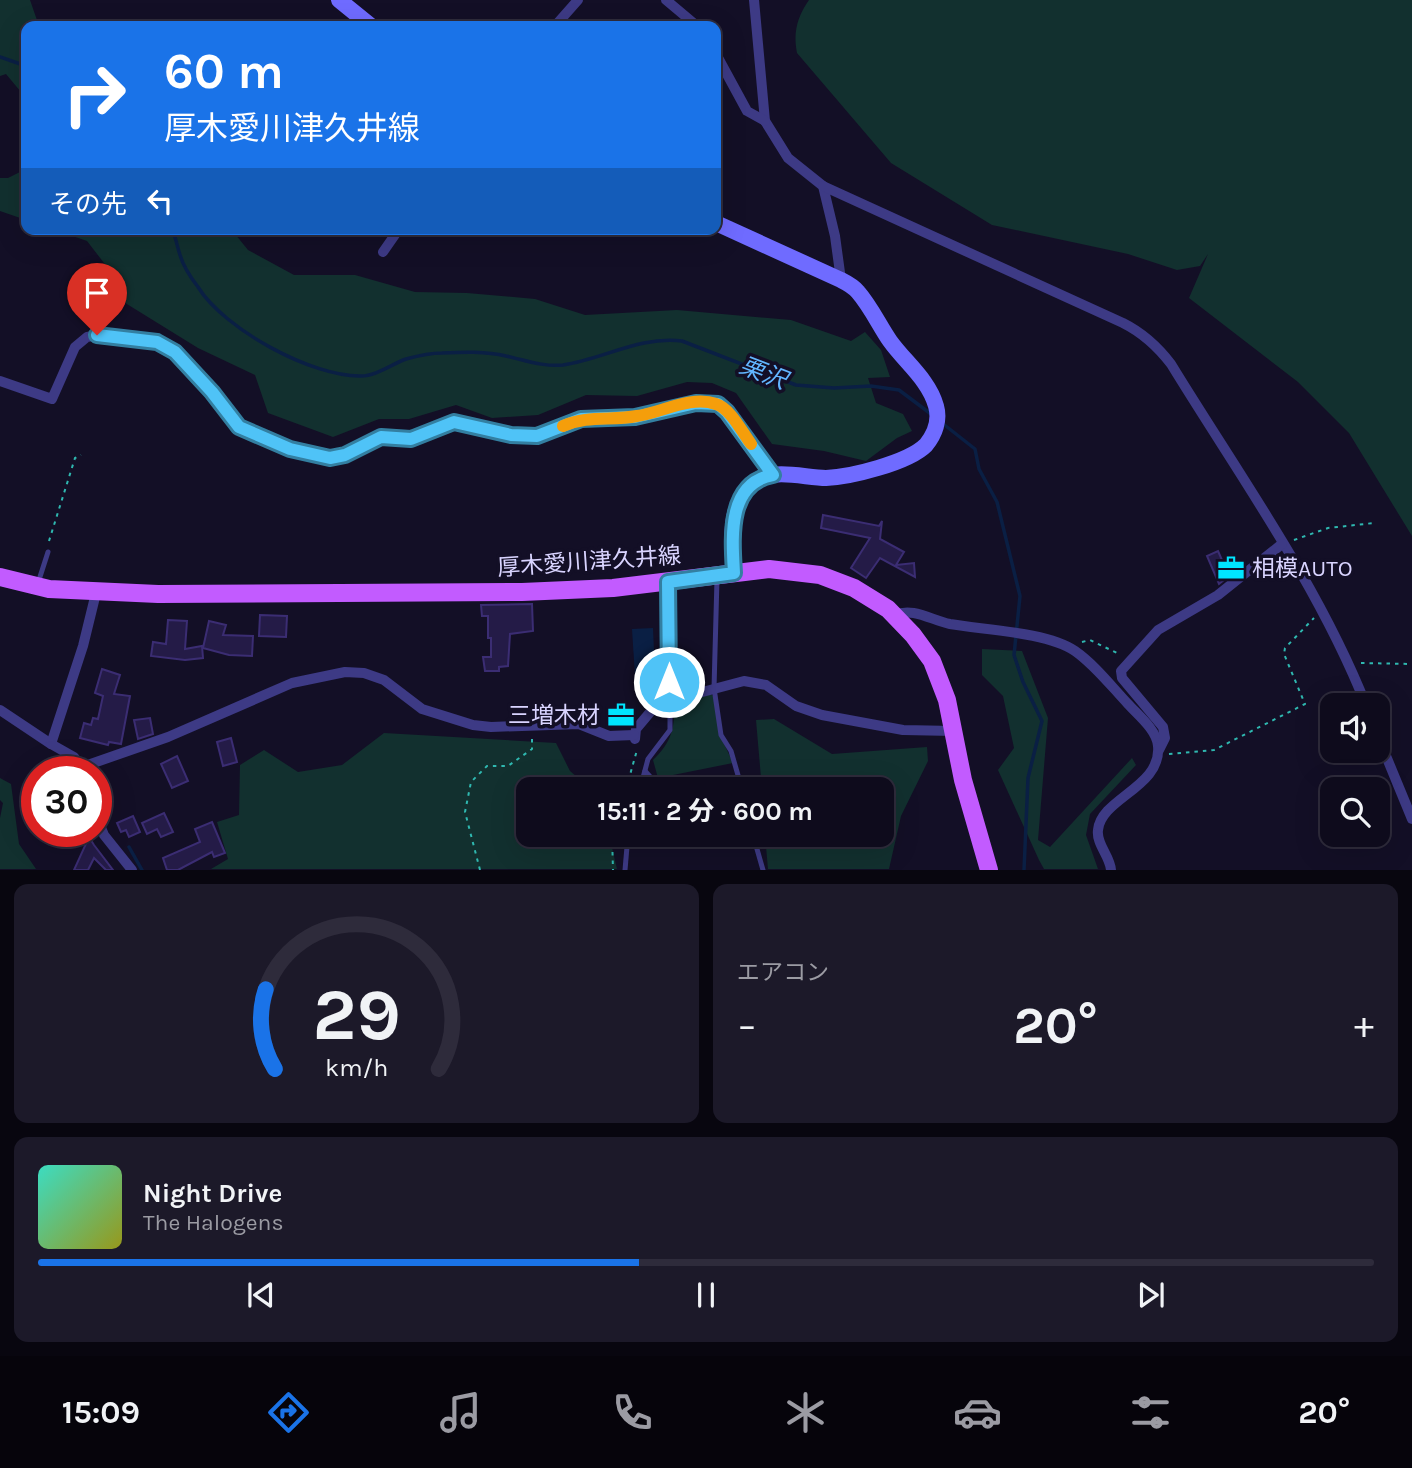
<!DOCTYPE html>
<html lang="ja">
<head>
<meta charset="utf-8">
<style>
  :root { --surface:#0e0b1c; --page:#1c1929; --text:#f1f3f6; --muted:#9b9ba3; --line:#2e2b3b; --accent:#1a73e8 }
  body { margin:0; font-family:Karla,"Noto Sans JP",sans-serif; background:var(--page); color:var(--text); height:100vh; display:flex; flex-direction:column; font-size:26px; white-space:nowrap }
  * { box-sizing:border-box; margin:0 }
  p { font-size:23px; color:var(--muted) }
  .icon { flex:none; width:38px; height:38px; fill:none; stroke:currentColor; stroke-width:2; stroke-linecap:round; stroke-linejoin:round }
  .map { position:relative; height:870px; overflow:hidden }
  .panel { display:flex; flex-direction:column; gap:14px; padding:14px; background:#08060f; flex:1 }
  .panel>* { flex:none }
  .guide { position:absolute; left:21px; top:21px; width:700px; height:214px; border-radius:14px; box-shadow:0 7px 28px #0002,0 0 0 2px var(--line); background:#1a73e8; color:#fff; overflow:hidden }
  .tools { position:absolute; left:1320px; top:693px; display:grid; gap:14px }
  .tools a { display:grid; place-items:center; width:70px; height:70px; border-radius:14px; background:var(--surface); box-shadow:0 7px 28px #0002,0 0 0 2px var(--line); font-size:35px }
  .speed { position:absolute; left:21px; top:756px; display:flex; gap:14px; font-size:35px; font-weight:700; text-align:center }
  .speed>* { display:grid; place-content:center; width:91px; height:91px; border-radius:50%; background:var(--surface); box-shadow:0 7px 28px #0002,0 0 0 2px var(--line); line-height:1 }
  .speed .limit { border:10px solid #d22; background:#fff; color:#111 }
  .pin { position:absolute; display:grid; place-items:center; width:60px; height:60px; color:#fff; margin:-72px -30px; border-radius:50% 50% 50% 0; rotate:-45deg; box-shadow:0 0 7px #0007 }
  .pin .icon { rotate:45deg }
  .me { position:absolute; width:77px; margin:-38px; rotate:0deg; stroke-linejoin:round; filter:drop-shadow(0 0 5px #0008) }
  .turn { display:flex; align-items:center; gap:24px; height:147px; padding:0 28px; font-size:32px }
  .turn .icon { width:91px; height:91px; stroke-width:2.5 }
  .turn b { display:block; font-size:49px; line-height:60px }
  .then { display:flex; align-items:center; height:66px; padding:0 28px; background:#0003; gap:14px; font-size:26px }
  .big { font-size:52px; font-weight:700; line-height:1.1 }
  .panel .card { flex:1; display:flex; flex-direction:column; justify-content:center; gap:10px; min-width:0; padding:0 24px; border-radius:14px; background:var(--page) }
  .panel .dial { align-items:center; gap:0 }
  .dial svg { height:182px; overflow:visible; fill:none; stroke:var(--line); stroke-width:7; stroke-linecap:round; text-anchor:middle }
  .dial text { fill:var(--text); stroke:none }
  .song { display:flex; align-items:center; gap:21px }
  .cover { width:84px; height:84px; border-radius:10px; background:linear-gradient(135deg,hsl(170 70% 55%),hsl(60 70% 35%)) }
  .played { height:7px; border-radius:4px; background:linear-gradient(90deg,var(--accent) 45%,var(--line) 45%) }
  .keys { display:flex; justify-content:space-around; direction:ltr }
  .heat { display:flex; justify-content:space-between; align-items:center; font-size:38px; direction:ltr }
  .panel .tiles { flex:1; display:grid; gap:14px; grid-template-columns:1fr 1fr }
  .card:last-child { grid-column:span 2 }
  .trip { position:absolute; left:516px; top:777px; width:378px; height:70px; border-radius:14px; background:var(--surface); box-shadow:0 7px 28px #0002,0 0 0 2px var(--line); font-weight:700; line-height:70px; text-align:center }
  .menu { display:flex; height:112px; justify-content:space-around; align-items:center; background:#06040b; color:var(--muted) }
  .menu .icon { width:49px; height:49px }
  .menu .active { color:var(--accent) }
  .menu b { font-size:32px; color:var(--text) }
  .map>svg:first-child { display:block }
  .green { fill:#12302f }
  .water { fill:#0a1f44 }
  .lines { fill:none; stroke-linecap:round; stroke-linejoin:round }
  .stream { stroke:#0a1f44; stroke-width:3.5 }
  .building { fill:#241b47; stroke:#3b2d73; stroke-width:2 }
  .path { stroke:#2fb8b0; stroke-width:2; stroke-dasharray:3.5 5; stroke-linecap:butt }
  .lane { stroke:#3d3a85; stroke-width:5 }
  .street { stroke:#3d3a85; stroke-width:10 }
  .secondary { stroke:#6f6bff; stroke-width:16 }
  .primary { stroke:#c25bff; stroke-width:18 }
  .route-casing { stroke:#337fa1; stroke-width:18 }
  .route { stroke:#4fc3f7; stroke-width:12 }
  .slow { stroke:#f59e0b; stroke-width:12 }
  .labels { text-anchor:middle; stroke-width:7; stroke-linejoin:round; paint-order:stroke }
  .street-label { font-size:23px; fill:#d9d4ff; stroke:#130f26 }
  .poi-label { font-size:23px; fill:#d9d4ff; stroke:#130f26; text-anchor:start }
  .water-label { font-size:24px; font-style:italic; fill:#62b6ff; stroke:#130f26 }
</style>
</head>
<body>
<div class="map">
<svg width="1412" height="870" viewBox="0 0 1412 870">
  <rect width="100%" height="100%" fill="#130f26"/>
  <!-- green -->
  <g class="green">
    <polygon points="0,0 30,0 39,26 26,26 26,98 6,74 0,76"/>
    <path d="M809 0H1412V536L1349 433 1298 382 1189 298 1208 254 1200 266 1177 270 1128 254 992 225 891 163 797 53C793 33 797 17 809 0Z"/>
    <polygon points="26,169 26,220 0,211 0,178 8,178"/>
    <polygon points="52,229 231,229 248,250 294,275 355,275 415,292 467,293 535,299 585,315 677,310 791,320 851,341 865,332 881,350 890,377 868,378 876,403 903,414 912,431 897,438 866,461 824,451 772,444 736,393 712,383 687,382 637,396 586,395 538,415 492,418 456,405 409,419 379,419 333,437 268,413 255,375 198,348 122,301 103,277 104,263 87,241"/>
    <polygon points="982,649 1022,651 1048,718 1038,840 1050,847 1132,758 1136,765 1090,814 1086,835 1098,869 1044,869 1039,860 998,770 1014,748 1003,696 982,675"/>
    <path d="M710 694 715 697 720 735 733 763 658 778 653 760C670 744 675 730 674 706Z"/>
    <polygon points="774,719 832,754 927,747 928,761 901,816 889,869 768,869 765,835 882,835 882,789 762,789 756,720"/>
    <polygon points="384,733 556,743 570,771 591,789 528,789 528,835 609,835 617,869 211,869 228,859 217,822 239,815 240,765 264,750 298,772 342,765"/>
    <polygon points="0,778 11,784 19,844 36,869 0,869 0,818 3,803 0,800"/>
  </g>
  <!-- water -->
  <polygon class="water" points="653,628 655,674 635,676 632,629"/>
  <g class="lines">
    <!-- stream -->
    <g class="stream">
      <polyline points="0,57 26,66"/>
      <path d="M172 229C176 238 177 246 180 255 183 265 191 278 198 287 224 329 312 377 361 376 376 376 392 364 406 359 417 356 431 353 442 353 463 352 485 351 506 356 525 360 543 367 563 365 604 359 639 336 682 341L796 385 834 388 871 386 899 390 931 414"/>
      <polyline points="942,423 975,449 979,469 997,502 1020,596 1014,655 1023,682 1042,721 1028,778 1024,870"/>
      <polyline points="129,847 142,870"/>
    </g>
  </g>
  <!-- building -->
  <g class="building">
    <polygon points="823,515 879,526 882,521 880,539 904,552 896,565 914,563 915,577 880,558 866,578 851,568 870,538 821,528"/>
    <polygon points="1218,551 1229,576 1219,584 1207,556"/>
    <polygon points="532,604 533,631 510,634 508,666 499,667 499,671 485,671 483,657 491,657 491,638 488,638 488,616 482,616 481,605"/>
    <polygon points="260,615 287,616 286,637 259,636"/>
    <polygon points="168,620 187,621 185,649 202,646 203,658 185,660 151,656 153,642 166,644"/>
    <polygon points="209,621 226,625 223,635 253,636 252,656 229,655 203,648"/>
    <polygon points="102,669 120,675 114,694 130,696 121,744 109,742 108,745 80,738 84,723 91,725 93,718 98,719 103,696 95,693"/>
    <polygon points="150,718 153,734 138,739 134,720"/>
    <polygon points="231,738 237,762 223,766 217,742"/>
    <polygon points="177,756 188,781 172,788 161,764"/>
    <polygon points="164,813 173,832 161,837 157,829 147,834 142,823"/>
    <polygon points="133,816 140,832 129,837 126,830 121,832 117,823"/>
    <polygon points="212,822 225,853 214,857 212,852 178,870 167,870 163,858 200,842 195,829"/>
    <polygon points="89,837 94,845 113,870 106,870 94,858 88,870 74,870"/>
  </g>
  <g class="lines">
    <!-- path -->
    <g class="path">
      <polyline points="1294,540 1328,528 1374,523"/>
      <polyline points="49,541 75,458 81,455"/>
      <polyline points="1082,642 1090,640 1119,654"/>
      <polyline points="1361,663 1412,664"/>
      <polyline points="1169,754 1214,750 1305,704 1284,654 1285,648 1314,618"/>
      <polyline points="566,789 573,789"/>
      <polyline points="626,789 637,750"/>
      <polyline points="612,835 613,870"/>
      <polyline points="480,870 465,812 471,782 487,766 508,766 532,749 532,739"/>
    </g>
    <!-- lane -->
    <g class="lane">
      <polyline points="717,579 714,688 721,735 731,751 742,789"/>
      <polyline points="38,583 48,552"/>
      <polyline points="645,771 653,780"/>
      <polyline points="640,789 648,759 670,730 670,702"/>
      <polyline points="753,835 763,870"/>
      <polyline points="625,870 628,835"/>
    </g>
    <!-- street -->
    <g class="street">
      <polyline points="666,0 697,26"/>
      <polyline points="754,0 765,121 788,158 823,186 835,236 841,280"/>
      <polyline points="555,26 578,0"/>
      <polyline points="716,54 747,111 765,121"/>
      <path d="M823 186 1123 323C1143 333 1158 347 1171 364 1239 475 1318 584 1366 705"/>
      <polyline points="383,252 399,229"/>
      <polyline points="0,381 52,399 75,347 87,337 98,335 157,342 165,346 175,352 212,392 239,427 299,452 336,458 381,437 411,439 454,422 511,435 537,436 591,417 635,417 680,405 712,403 727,412 773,475"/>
      <polyline points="669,582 669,702"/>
      <path d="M895 615C913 607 931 620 950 624 985 630 1047 632 1075 651 1095 665 1111 686 1128 704 1138 715 1157 730 1158 746 1162 787 1101 798 1098 830 1096 844 1110 856 1111 870"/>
      <polyline points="0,710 51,744"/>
      <polyline points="1377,734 1412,819"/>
      <polyline points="635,739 636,729 657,704 744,681 766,685 796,706 822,715 903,730 954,731"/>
      <polyline points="1159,750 1165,738 1163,727 1122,678 1121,671 1158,630 1218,595 1282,544"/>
      <polyline points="82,767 168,737 292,683 345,672 364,673 384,680 422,709 473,725 491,727 579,724 609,736 634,735"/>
      <polyline points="84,772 74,757 51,744 83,646 96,593"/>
      <polyline points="96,815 104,835 132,870"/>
    </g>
    <!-- secondary -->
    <g class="secondary">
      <polyline points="339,0 371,26"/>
      <path d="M716 223 841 280C847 283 854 287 858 292 871 307 879 325 890 341 905 362 929 380 936 406 940 420 935 434 926 445 908 463 850 477 826 478 804 478 772 467 753 483 727 506 732 542 734 573"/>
    </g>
    <!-- primary -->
    <polyline class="primary" points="0,577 49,589 158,594 522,592 613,588 769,569 820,575 854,588 888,609 913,635 932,661 947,700 963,780 989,870"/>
  </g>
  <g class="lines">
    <defs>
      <path id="route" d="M97 335 157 342 175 352 212 392 239 427 290 449 330 458 345 455 381 437 411 439 454 422 511 435 537 436 581 419 635 417 696 403 718 404 727 412 773 475C727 483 732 538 734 573L668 582 669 682"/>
    </defs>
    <!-- route casing -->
    <use href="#route" class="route-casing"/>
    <!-- route -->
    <use href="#route" class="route"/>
    <!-- slow -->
    <path class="slow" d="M563 426C588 415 611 421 637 416 661 413 691 395 716 404 731 409 742 432 751 444"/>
  </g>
  <!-- icons -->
  <defs>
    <symbol id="office-bare" viewBox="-9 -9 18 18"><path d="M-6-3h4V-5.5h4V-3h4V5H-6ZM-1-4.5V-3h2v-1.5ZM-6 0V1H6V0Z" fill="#00e5ff" stroke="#130f26" stroke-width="2.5" paint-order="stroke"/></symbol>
  </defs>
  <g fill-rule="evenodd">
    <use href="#office-bare" x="1212" y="549" width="38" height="38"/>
    <use href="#office-bare" x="602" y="696" width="38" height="38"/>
  </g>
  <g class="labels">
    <!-- street labels -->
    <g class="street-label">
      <text transform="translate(589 561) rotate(-4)" y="8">厚木愛川津久井線</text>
    </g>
    <!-- poi labels -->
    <g class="poi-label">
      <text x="1252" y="576">相模AUTO</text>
      <text x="600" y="723" text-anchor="end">三増木材</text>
    </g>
    <!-- water labels -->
    <g class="water-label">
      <text transform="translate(763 373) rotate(21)" y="8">栗沢</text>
    </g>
  </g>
</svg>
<div class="tools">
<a><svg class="icon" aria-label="sound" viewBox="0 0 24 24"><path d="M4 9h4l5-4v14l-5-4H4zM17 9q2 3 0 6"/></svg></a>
<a><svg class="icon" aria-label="search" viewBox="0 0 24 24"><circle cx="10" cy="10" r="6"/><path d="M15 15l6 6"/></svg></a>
</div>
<div class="speed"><div class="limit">30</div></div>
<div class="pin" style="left:97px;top:335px;background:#d93025"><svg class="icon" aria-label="arrive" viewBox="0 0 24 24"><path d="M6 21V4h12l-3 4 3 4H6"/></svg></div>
<svg class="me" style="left:669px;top:682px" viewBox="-20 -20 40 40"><circle r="17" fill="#4fc3f7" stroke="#fff" stroke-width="3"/><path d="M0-11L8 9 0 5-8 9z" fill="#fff"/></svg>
<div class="trip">15:11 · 2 分 · 600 m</div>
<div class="guide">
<div class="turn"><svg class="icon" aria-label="right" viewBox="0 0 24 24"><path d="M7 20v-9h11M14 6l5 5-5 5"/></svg><div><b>60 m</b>厚木愛川津久井線</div></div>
<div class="then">その先<svg class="icon" aria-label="left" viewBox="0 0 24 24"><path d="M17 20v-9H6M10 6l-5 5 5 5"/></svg></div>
</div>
</div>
<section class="panel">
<div class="tiles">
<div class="card dial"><svg viewBox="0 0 100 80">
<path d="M14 69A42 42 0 1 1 86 69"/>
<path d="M14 69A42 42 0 0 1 10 34" stroke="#1a73e8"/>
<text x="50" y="56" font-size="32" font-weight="700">29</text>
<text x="50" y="72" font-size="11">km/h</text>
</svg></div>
<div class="card"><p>エアコン</p>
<div class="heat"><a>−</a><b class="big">20°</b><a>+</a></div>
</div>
<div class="card">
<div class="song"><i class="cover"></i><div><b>Night Drive</b><p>The Halogens</p></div></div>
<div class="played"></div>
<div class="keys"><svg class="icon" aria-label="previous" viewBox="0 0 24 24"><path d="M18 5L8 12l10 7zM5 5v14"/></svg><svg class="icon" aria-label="pause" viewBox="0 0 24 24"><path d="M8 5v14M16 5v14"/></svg><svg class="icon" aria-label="next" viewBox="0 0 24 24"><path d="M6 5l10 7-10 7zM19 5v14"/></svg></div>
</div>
</div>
</section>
<nav class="menu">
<b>15:09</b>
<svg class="icon active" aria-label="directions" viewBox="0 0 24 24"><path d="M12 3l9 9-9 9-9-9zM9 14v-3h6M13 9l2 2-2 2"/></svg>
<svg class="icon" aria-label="music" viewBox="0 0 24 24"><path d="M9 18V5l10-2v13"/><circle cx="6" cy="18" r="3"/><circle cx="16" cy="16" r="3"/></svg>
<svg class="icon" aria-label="phone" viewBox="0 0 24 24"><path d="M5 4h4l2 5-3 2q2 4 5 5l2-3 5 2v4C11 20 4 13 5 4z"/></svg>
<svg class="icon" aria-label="climate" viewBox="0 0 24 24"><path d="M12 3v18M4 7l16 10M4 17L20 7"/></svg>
<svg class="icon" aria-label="car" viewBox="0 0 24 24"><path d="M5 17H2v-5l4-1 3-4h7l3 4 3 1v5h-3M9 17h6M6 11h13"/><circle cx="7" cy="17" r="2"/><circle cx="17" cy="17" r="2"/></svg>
<svg class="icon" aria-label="filters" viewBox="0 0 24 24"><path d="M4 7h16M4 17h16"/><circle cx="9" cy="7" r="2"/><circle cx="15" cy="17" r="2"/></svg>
<b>20°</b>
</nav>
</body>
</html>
